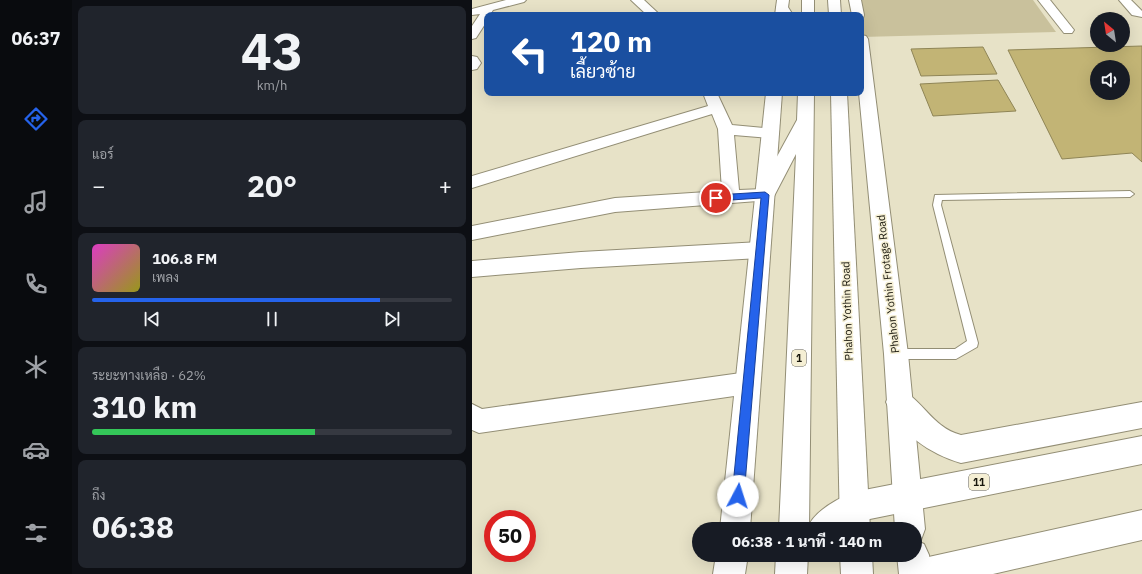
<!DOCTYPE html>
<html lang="th">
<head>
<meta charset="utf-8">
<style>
  :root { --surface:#171b24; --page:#20242c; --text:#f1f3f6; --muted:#9ea1a6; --line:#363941; --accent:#2563eb }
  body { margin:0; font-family:"IBM Plex Sans",Sarabun,sans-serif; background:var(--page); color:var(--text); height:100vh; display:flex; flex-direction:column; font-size:15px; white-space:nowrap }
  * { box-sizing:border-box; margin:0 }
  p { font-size:13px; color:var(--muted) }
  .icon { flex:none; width:22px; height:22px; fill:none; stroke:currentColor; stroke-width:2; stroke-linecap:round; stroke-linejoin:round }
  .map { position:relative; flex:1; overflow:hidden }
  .panel { display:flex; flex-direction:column; gap:6px; padding:6px; background:#0d0f14; width:400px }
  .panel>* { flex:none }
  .guide { position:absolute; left:12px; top:12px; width:380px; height:84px; border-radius:8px; box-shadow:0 4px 16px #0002; background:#1a4fa0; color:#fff; overflow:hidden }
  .needle { width:26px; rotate:330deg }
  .fabs { position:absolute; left:618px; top:12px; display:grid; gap:8px }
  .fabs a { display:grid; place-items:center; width:40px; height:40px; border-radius:50%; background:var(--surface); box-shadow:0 4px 16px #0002; font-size:20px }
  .speed { position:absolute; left:12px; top:510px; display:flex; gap:8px; font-size:20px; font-weight:700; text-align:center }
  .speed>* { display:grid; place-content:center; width:52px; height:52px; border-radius:50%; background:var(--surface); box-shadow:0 4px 16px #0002; line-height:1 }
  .speed .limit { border:6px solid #d22; background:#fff; color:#111 }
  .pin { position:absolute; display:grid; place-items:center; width:34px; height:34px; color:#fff; margin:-17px; border:2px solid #fff; border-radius:50%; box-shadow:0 1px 4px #0007 }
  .me { position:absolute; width:44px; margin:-22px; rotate:5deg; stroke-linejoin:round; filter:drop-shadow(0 0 3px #0008) }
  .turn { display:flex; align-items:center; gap:14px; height:84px; padding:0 20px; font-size:18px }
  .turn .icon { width:52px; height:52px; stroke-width:2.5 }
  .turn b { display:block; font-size:28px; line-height:34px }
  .big { font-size:30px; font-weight:800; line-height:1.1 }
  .panel .widget { flex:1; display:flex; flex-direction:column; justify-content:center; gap:6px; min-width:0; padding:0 14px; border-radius:8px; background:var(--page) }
  .panel .dial { align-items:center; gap:0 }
  .dial b { font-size:52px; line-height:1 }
  .song { display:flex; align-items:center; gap:12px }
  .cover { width:48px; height:48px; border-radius:6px; background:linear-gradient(135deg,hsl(310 70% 55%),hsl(60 70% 35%)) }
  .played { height:4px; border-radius:2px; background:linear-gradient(90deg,var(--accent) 80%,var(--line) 80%) }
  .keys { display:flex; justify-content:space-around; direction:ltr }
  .heat { display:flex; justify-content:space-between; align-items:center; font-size:22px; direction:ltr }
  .charge { height:6px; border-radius:3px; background:linear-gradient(90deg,#34c759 62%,var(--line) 0) }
  .trip { position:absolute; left:220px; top:522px; width:230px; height:40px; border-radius:20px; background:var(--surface); box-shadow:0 4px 16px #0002; font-weight:800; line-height:40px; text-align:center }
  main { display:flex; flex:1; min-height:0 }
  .menu { display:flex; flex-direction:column; width:72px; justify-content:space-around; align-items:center; background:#090b0e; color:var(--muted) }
  .menu .icon { width:28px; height:28px }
  .menu .active { color:var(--accent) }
  .menu b { font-size:18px; color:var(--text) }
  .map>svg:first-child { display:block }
  .green { fill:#c9c19c }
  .water { fill:#c2b475; stroke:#8f8556; fill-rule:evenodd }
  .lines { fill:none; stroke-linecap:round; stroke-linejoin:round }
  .lane-casing { stroke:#938e75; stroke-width:2 }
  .street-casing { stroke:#938e75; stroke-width:2 }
  .secondary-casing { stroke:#938e75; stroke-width:2 }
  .primary-casing { stroke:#938e75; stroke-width:2 }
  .highway-casing { stroke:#938e75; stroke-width:2 }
  .lane { fill:#fff; fill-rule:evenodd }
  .street { fill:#fff; fill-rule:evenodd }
  .secondary { fill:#fff; fill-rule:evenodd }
  .primary { fill:#fff; fill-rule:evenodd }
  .highway { fill:#fff; fill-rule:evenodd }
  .route { fill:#2563eb; stroke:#184099 }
  .labels { text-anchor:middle; stroke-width:3; stroke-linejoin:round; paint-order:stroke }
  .shield { fill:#f5efd4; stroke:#5a5748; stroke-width:1 }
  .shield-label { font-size:10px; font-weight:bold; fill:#18160c }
  .street-label { font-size:11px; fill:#18160c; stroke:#f5efd4 }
</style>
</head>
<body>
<main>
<nav class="menu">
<b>06:37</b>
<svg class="icon active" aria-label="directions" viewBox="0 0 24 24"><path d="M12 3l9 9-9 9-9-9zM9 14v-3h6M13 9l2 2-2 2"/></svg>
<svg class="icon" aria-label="music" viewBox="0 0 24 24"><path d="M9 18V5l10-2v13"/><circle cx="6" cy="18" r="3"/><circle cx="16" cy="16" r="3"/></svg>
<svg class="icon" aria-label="phone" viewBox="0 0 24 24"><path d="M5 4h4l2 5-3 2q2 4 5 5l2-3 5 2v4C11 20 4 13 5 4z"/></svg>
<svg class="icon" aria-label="climate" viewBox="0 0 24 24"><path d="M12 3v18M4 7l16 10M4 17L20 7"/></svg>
<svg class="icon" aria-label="car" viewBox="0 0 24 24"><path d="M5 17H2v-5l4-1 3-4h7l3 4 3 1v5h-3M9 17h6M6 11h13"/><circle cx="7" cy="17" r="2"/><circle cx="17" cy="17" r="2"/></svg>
<svg class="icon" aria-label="filters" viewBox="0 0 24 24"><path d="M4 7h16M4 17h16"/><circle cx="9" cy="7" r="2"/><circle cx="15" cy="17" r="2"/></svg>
</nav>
<section class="panel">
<div class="widget dial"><b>43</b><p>km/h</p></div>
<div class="widget"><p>แอร์</p>
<div class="heat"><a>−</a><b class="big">20°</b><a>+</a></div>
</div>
<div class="widget">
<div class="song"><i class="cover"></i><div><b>106.8 FM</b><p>เพลง</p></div></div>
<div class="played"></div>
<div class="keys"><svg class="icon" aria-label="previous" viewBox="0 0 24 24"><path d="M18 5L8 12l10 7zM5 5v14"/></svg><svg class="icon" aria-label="pause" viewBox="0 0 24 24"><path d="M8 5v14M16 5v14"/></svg><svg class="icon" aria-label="next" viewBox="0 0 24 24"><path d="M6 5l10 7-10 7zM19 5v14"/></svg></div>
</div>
<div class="widget"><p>ระยะทางเหลือ · 62%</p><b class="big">310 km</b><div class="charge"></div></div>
<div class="widget"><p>ถึง</p><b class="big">06:38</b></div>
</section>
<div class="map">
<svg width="670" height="574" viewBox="0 0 670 574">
  <rect width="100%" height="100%" fill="#e7e2c7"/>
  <!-- green -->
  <polygon class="green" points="384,0 561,0 584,32 389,37 389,15"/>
  <!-- water -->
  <g class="water">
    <path d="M670 46V162L660 153 590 159 536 50ZM625 67H651V93H625Z"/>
    <polygon points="511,47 525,74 449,76 439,49"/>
    <polygon points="526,80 544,111 461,116 448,84"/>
  </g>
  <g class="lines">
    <defs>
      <polygon id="lane" points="658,191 662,194 658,197 470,200 469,205 506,343 505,347 484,359 424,359 420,358 418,354 420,350 424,349 483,349 495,341 461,205 463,195"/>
      <g id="street">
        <polygon points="34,0 54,0 52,2 21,10 18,15 15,15 15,21 4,38 0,39 0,26 8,14 0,15 0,9"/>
        <polygon points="159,0 172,0 188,15 175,15"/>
        <polygon points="566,0 578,0 602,30 600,33 592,33"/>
        <polygon points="647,0 659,0 670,11 670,17 660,15"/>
        <polygon points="0,56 5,57 9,63 5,69 0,70"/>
        <polygon points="231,93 245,93 260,125 303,129 306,133 303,137 298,138 262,135 267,190 293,189 299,190 302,195 299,200 143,212 0,240 0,226 143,198 250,191 246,129 240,114 0,188 0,176 236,106"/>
        <polygon points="288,242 295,245 297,250 295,255 288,258 109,268 0,277 0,261 109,252"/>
        <polygon points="276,372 284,375 287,383 284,391 276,394 7,433 0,430 0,404 10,409"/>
      </g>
      <g id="secondary">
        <polygon points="305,0 317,0 315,15 303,15"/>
        <polygon points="377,0 389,0 392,15 391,18 389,18 389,15 380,15"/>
        <polygon points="389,35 394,36 396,39 436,354 453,529 449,540 445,541 452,544 457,555 459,574 427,574 425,555 443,555 443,529 423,529 412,354 387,93 389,93"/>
        <polygon points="294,93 310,93 278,529 248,529"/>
        <polygon points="244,555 276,555 273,574 241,574"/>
      </g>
      <g id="primary">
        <path d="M427 389C451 399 459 427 489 435L670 402V428L489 463C458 454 427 433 414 402L418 393Z"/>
        <path d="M670 436V464L388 521 376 529H335C342 511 365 499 382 492Z"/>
        <polygon points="670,510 670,540 521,574 436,574 441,563 452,558"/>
      </g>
      <g id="highway">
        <rect x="330" y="0" width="12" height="15"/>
        <polygon points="356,0 368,0 369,15 357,15"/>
        <polygon points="310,3 314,4 321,15 309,15 304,7"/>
        <polygon points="389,45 395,46 397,49 394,54 389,55"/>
        <polygon points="326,93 342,93 337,529 307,529 324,154 300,200 293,202 286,200 284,195 325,120"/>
        <polygon points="359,93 375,93 398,529 368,529"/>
        <polygon points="304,555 336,555 335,574 303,574"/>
        <polygon points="368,555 400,555 401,574 369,574"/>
      </g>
    </defs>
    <!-- lane casing -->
    <use href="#lane" class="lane-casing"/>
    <!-- street casing -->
    <use href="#street" class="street-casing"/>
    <!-- secondary casing -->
    <use href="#secondary" class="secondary-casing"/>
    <!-- primary casing -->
    <use href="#primary" class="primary-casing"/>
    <!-- highway casing -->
    <use href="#highway" class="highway-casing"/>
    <!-- lane -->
    <use href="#lane" class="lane"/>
    <!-- street -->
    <use href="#street" class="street"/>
    <!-- secondary -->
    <use href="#secondary" class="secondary"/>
    <!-- primary -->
    <use href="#primary" class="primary"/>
    <!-- highway -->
    <use href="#highway" class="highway"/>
  </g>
  <!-- route -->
  <polygon class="route" points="293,192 297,195 272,496 270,500 266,502 262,500 260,496 289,198 244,201 240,198 244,195"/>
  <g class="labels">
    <!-- shield labels -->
    <g class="shield">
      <rect x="320" y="350" width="14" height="16" rx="3"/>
      <rect x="497" y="474" width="20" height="16" rx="3"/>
    </g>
    <g class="shield-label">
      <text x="327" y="362">1</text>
      <text x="507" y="486">11</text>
    </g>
    <!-- street labels -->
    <g class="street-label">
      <text transform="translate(416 284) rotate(-96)" y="4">Phahon Yothin Frotage Road</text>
      <text transform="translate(375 311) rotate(-92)" y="4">Phahon Yothin Road</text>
    </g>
  </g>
</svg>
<div class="fabs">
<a><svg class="needle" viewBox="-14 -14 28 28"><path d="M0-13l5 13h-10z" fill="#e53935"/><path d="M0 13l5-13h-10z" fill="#9ea1a6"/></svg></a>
<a><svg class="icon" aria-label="sound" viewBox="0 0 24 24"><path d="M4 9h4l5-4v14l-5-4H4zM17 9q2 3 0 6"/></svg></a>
</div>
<div class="speed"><div class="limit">50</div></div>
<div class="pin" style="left:244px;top:198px;background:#d93025"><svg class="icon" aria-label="arrive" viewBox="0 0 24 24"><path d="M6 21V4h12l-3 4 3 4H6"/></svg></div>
<svg class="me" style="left:266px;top:496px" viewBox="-20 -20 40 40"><circle r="19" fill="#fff"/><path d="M0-13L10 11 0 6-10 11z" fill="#2563eb"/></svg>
<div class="trip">06:38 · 1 นาที · 140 m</div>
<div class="guide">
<div class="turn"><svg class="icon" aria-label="left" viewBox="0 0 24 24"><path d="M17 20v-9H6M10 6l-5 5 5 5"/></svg><div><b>120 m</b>เลี้ยวซ้าย</div></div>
</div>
</div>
</main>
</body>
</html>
